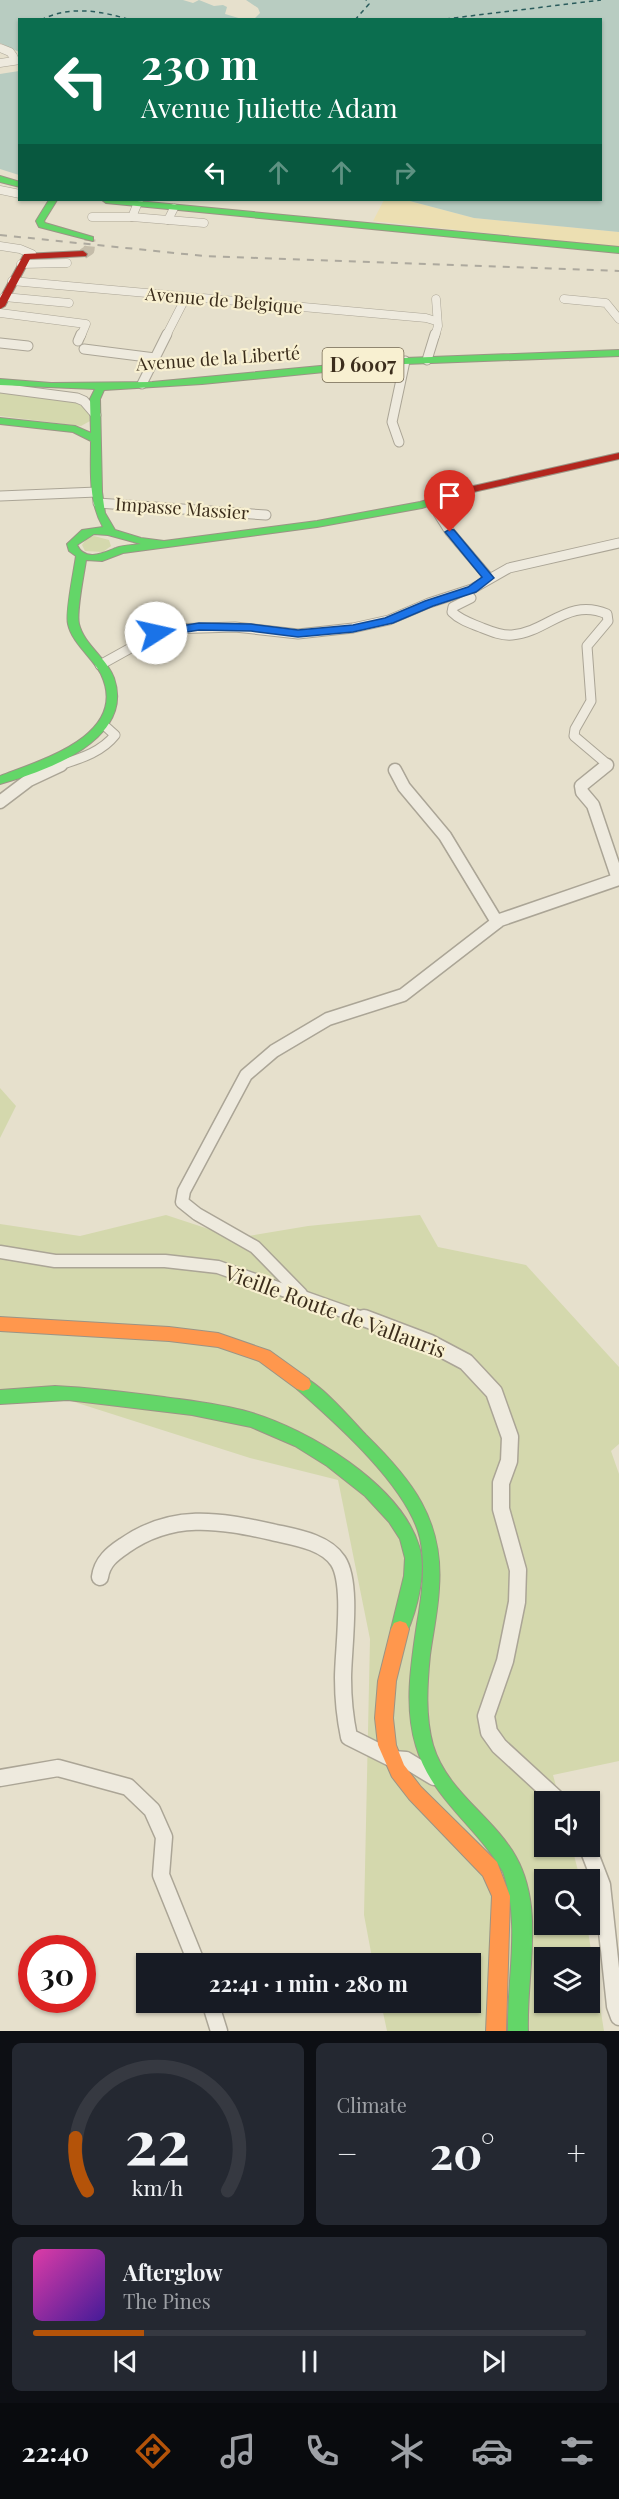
<!DOCTYPE html>
<html lang="en">
<head>
<meta charset="utf-8">
<style>
  :root { --surface:#171b24; --page:#242831; --text:#f1f3f6; --muted:#9ea1a6; --line:#363941; --accent:#b45309 }
  body { margin:0; font-family:"Playfair Display",serif; background:var(--page); color:var(--text); height:100vh; display:flex; flex-direction:column; font-size:22px; white-space:nowrap }
  * { box-sizing:border-box; margin:0 }
  p { font-size:20px; color:var(--muted) }
  .icon { flex:none; width:33px; height:33px; fill:none; stroke:currentColor; stroke-width:2; stroke-linecap:round; stroke-linejoin:round }
  .map { position:relative; height:2031px; overflow:hidden }
  .sheet { display:flex; flex-direction:column; gap:12px; padding:12px; background:#0d0f14; flex:1 }
  .sheet>* { flex:none }
  .hud { position:absolute; left:18px; top:18px; width:584px; height:183px; border-radius:0px; box-shadow:0 2px 4px #0004; background:#0b6e4f; color:#fff; overflow:hidden }
  .buttons { position:absolute; left:534px; top:1791px; display:grid; gap:12px }
  .buttons a { display:grid; place-items:center; width:66px; height:66px; border-radius:0px; background:var(--surface); box-shadow:0 2px 4px #0004; font-size:30px }
  .speed { position:absolute; left:18px; top:1935px; display:flex; gap:12px; font-size:30px; font-weight:700; text-align:center }
  .speed>* { display:grid; place-content:center; width:78px; height:78px; border-radius:50%; background:var(--surface); box-shadow:0 2px 4px #0004; line-height:1 }
  .speed .limit { border:9px solid #d22; background:#fff; color:#111 }
  .pin { position:absolute; display:grid; place-items:center; width:51px; height:51px; color:#fff; margin:-62px -26px; border-radius:50% 50% 50% 0; rotate:-45deg; box-shadow:0 0 6px #0007 }
  .pin .icon { rotate:45deg }
  .me { position:absolute; width:66px; margin:-33px; rotate:80deg; stroke-linejoin:round; filter:drop-shadow(0 0 4px #0008) }
  .turn { display:flex; align-items:center; gap:21px; height:126px; padding:0 24px; font-size:27px }
  .turn .icon { width:78px; height:78px; stroke-width:2.5 }
  .turn b { display:block; font-size:42px; line-height:51px }
  .lanes { display:flex; align-items:center; height:57px; padding:0 24px; background:#0003; justify-content:center; gap:30px; direction:ltr }
  .lanes .off { opacity:.35 }
  .big { font-size:45px; font-weight:700; line-height:1.1 }
  .sheet .widget { flex:1; display:flex; flex-direction:column; justify-content:center; gap:9px; min-width:0; padding:0 21px; border-radius:9px; background:var(--page) }
  .sheet .dial { align-items:center; gap:0 }
  .dial svg { height:156px; overflow:visible; fill:none; stroke:var(--line); stroke-width:7; stroke-linecap:round; text-anchor:middle }
  .dial text { fill:var(--text); stroke:none }
  .song { display:flex; align-items:center; gap:18px }
  .cover { width:72px; height:72px; border-radius:9px; background:linear-gradient(135deg,hsl(320 70% 55%),hsl(260 70% 35%)) }
  .played { height:6px; border-radius:3px; background:linear-gradient(90deg,var(--accent) 20%,var(--line) 20%) }
  .keys { display:flex; justify-content:space-around; direction:ltr }
  .heat { display:flex; justify-content:space-between; align-items:center; font-size:33px; direction:ltr }
  .sheet .tiles { flex:1; display:grid; gap:12px; grid-template-columns:1fr 1fr }
  .widget:last-child { grid-column:span 2 }
  .trip { position:absolute; left:136px; top:1953px; width:345px; height:60px; border-radius:0px; background:var(--surface); box-shadow:0 2px 4px #0004; font-weight:700; line-height:60px; text-align:center }
  .tabs { display:flex; height:96px; justify-content:space-around; align-items:center; background:#090b0e; color:var(--muted) }
  .tabs .icon { width:42px; height:42px }
  .tabs .current { color:var(--accent) }
  .tabs b { font-size:27px; color:var(--text) }
  .map>svg:first-child { display:block }
  .green { fill:#d4d8ad; fill-rule:evenodd }
  .sand { fill:#ecdfb2 }
  .water { fill:#b8ccc1 }
  .lines { fill:none; stroke-linecap:round; stroke-linejoin:round }
  .ferry { stroke:#2a5c5c; stroke-width:1.5; stroke-dasharray:4.5 4; stroke-linecap:butt }
  .secondary-tunnel { stroke:#c4bca9; stroke-width:11; stroke-dasharray:11 5; stroke-linecap:butt }
  .street-far3-casing { stroke:#aba596; stroke-width:9 }
  .street-far2-casing { stroke:#aba596; stroke-width:11 }
  .street-far1-casing { stroke:#aba596; stroke-width:15 }
  .street-casing { stroke:#aba596; stroke-width:19 }
  .fast-casing { stroke:#9b9485; stroke-width:2 }
  .slow-casing { stroke:#9b9485; stroke-width:2 }
  .jam-casing { stroke:#9b9485; stroke-width:2 }
  .street-far3 { stroke:#eeeade; stroke-width:8 }
  .street-far2 { stroke:#eeeade; stroke-width:9 }
  .street-far1 { stroke:#eeeade; stroke-width:12 }
  .street { stroke:#eeeade; stroke-width:16 }
  .fast { fill:#63d668; fill-rule:evenodd }
  .slow { fill:#ff974d; fill-rule:evenodd }
  .jam { fill:#b3261e; fill-rule:evenodd }
  .rail { stroke:#ada99e; stroke-width:2; stroke-dasharray:7 7; stroke-linecap:butt }
  .route { fill:#1a73e8; stroke:#114b97; stroke-width:1.5 }
  .labels { text-anchor:middle; stroke-width:4.5; stroke-linejoin:round; paint-order:stroke }
  .far-street-label { font-size:18px; fill:#3b2d1c; stroke:#f8f0d1 }
  .shield { fill:#f8f0d1; stroke:#746852; stroke-width:1.5 }
  .shield-label { font-size:20px; font-weight:bold; fill:#3b2d1c }
  .street-label { font-size:21px; fill:#3b2d1c; stroke:#f8f0d1 }
</style>
</head>
<body>
<div class="map">
<svg width="619" height="2031" viewBox="0 0 619 2031">
  <rect width="100%" height="100%" fill="#e6e0cc"/>
  <!-- green -->
  <g class="green">
    <polygon points="0,390 77,400 88,409 90,421 81,426 0,416"/>
    <polygon points="94,536 109,540 111,546 103,552 85,551 82,545 87,538"/>
    <polygon points="0,1088 16,1106 0,1138"/>
    <path d="M166 1215 236 1238 308 1226 420 1215 438 1247 526 1265 619 1367V1444L611 1451 619 1474V1761L553 1775 560 1801 544 1802V1846L572 1847 580 1879 544 1880V1924L587 1925 604 2031H387L381 2003 471 2002V1964L373 1963 364 1915 370 1639 338 1480 250 1458 65 1399 0 1396V1224L80 1236ZM544 1958H590V2002H544Z"/>
  </g>
  <!-- sand -->
  <polygon class="sand" points="384,200 406,200 474,218 619,232 619,247 373,221"/>
  <!-- water -->
  <g class="water">
    <polygon points="0,0 183,0 193,3 199,0 214,6 223,5 227,7 225,14 242,19 20,20 19,52 0,43"/>
    <polygon points="246,0 619,0 619,232 474,218 406,200 600,200 600,20 249,19 255,18 260,13 258,8"/>
    <polygon points="19,71 20,71 19,175 0,169 0,74"/>
  </g>
  <g class="lines">
    <!-- ferry -->
    <g class="ferry">
      <path d="M41 20C70 5 101 11 131 20"/>
      <polyline points="355,20 369,4 366,0"/>
      <polyline points="437,20 601,0"/>
    </g>
    <!-- secondary-tunnel -->
    <polyline class="secondary-tunnel" points="83,254 89,250 90,239"/>
    <defs>
      <g id="street-far3">
        <polyline points="0,48 10,52 13,56"/>
        <polyline points="0,63 20,60"/>
        <polyline points="0,190 20,194"/>
        <polyline points="139,200 132,217 168,220 174,208"/>
        <polyline points="92,217 132,217"/>
        <polyline points="168,220 204,223"/>
        <polyline points="0,246 20,249 32,254"/>
        <polyline points="21,264 67,263"/>
        <polyline points="12,281 426,318 436,321"/>
        <polyline points="4,297 69,303"/>
        <polyline points="564,299 606,303 619,319"/>
        <polyline points="0,313 86,324 81,336"/>
        <polyline points="166,336 186,297"/>
        <polyline points="435,336 438,326 436,299"/>
      </g>
      <g id="street-far2">
        <polyline points="78,341 81,334"/>
        <polyline points="0,343 28,346"/>
        <polyline points="84,349 155,358"/>
        <polyline points="427,360 435,334"/>
        <polyline points="142,384 167,334"/>
        <polyline points="0,388 77,398 84,401 96,415"/>
        <polyline points="399,442 392,422 405,361"/>
        <polyline points="0,496 97,492"/>
        <polyline points="98,503 266,515"/>
        <polyline points="438,513 450,532 489,578"/>
        <path d="M471 598 453 607 452 612C460 620 470 623 480 627 490 631 501 636 512 635 548 632 568 597 607 614L608 621 587 646 591 701 575 729 574 736 607 764 606 766"/>
        <polyline points="100,665 156,634 170,629 235,627 298,634 353,628 389,620 429,603 472,589 509,568 619,543"/>
        <path d="M57 766C78 759 101 753 115 735L105 726"/>
      </g>
      <g id="street-far1">
        <polyline points="607,765 581,786 582,792 593,805 618,879"/>
        <polyline points="395,770 404,787 445,836 497,922"/>
        <polyline points="0,802 29,780 61,765"/>
        <polyline points="0,1252 55,1261 165,1261 218,1267 368,1320"/>
        <polyline points="301,1294 255,1247 197,1214 182,1202 184,1191 246,1075 274,1051 328,1019 403,995 500,920 619,879"/>
      </g>
      <g id="street">
        <polyline points="364,1318 430,1343 466,1362 494,1392 510,1437 509,1461 501,1483 501,1509 518,1570 517,1602 505,1661 486,1716 489,1732 499,1746 560,1802"/>
        <path d="M100 1577C102 1562 112 1554 124 1546 172 1512 218 1520 272 1532 293 1537 325 1541 338 1561 353 1584 343 1650 343 1678 343 1698 345 1718 349 1737L393 1759 406 1760 434 1777"/>
        <polyline points="0,1778 58,1768 128,1787 152,1810 164,1837 161,1875 197,1964"/>
        <polyline points="587,1846 602,1885 615,2006 619,2017"/>
        <polyline points="210,2002 219,2031"/>
      </g>
      <g id="fast">
        <polygon points="0,176 20,182 20,187 0,182"/>
        <polygon points="49,200 57,200 44,221 45,223 93,237 93,241 39,227 36,221"/>
        <polygon points="102,200 127,200 619,247 619,253 106,203"/>
        <path d="M619 350V356L405 364 202 384 104 390 100 399 102 492 105 513 115 530 141 538 164 541 317 521 420 502 461 490 466 493 422 508 317 527 123 553 102 561 86 560C84 575 76 612 79 624 84 645 107 658 114 678 135 740 46 771 0 784V776C41 760 130 735 101 674 92 657 72 643 68 624 65 612 74 571 76 556L69 551 67 544 82 530 103 527C88 501 91 471 91 441L73 432 0 424V418L75 426 91 433 90 399 95 389 0 385V379L51 383 152 382 405 358ZM94 534 108 535 141 544C133 545 123 545 116 548 103 553 85 562 77 545Z"/>
        <path d="M303 1377C321 1384 352 1420 366 1435 412 1480 444 1520 439 1588 438 1610 433 1633 430 1655 427 1685 425 1716 433 1745 447 1792 493 1816 516 1857 545 1909 526 1974 528 2031H508C507 1977 521 1924 503 1872 477 1826 432 1800 416 1746 404 1707 411 1664 417 1624 422 1596 426 1566 420 1538 408 1487 337 1424 297 1389L295 1384 297 1379Z"/>
        <path d="M55 1386C92 1388 127 1392 164 1397 192 1401 221 1404 249 1412 308 1429 400 1484 419 1546 427 1572 417 1610 406 1635L400 1637 394 1635 391 1629 404 1576 405 1558 400 1539 389 1522 365 1496 327 1466 295 1446 251 1427 192 1415 68 1400 0 1404V1390Z"/>
      </g>
      <g id="slow">
        <polygon points="0,1317 169,1327 218,1333 270,1351 309,1379 311,1384 309,1389 303,1391 297,1389 259,1361 218,1347 169,1341 0,1331"/>
        <polygon points="400,1621 406,1623 409,1629 396,1681 393,1718 396,1745 404,1765 421,1787 497,1862 510,1896 506,2031 486,2031 492,1896 483,1876 409,1799 392,1777 378,1745 375,1718 378,1681 391,1629 394,1623"/>
      </g>
      <g id="jam">
        <polygon points="83,251 87,254 86,256 30,259 5,306 0,309 0,298 24,254"/>
        <polygon points="619,453 619,459 451,497 446,494 451,491"/>
      </g>
    </defs>
    <!-- street-far3 casing -->
    <use href="#street-far3" class="street-far3-casing"/>
    <!-- street-far2 casing -->
    <use href="#street-far2" class="street-far2-casing"/>
    <!-- street-far1 casing -->
    <use href="#street-far1" class="street-far1-casing"/>
    <!-- street casing -->
    <use href="#street" class="street-casing"/>
    <!-- fast casing -->
    <use href="#fast" class="fast-casing"/>
    <!-- slow casing -->
    <use href="#slow" class="slow-casing"/>
    <!-- jam casing -->
    <use href="#jam" class="jam-casing"/>
    <!-- street-far3 -->
    <use href="#street-far3" class="street-far3"/>
    <!-- street-far2 -->
    <use href="#street-far2" class="street-far2"/>
    <!-- street-far1 -->
    <use href="#street-far1" class="street-far1"/>
    <!-- street -->
    <use href="#street" class="street"/>
    <!-- fast -->
    <use href="#fast" class="fast"/>
    <!-- slow -->
    <use href="#slow" class="slow"/>
    <!-- jam -->
    <use href="#jam" class="jam"/>
    <!-- rail -->
    <polyline class="rail" points="0,235 204,256 619,271"/>
  </g>
  <!-- route -->
  <polygon class="route" points="450,529 454,530 494,578 476,592 433,606 393,623 353,632 298,637 251,631 199,630 156,637 150,633 156,630 199,623 251,624 298,630 353,625 385,618 425,601 468,587 482,577 445,532"/>
  <g class="labels">
    <!-- far-street labels -->
    <g class="far-street-label">
      <text transform="translate(224 301) rotate(5)" y="6">Avenue de Belgique</text>
      <text transform="translate(218 359) rotate(-4)" y="6">Avenue de la Liberté</text>
      <text transform="translate(182 509) rotate(4)" y="6">Impasse Massier</text>
    </g>
    <!-- shield labels -->
    <rect class="shield" x="322.5" y="348" width="81" height="34" rx="4.5"/>
    <g class="shield-label">
      <text x="363" y="372">D 6007</text>
    </g>
    <!-- street labels -->
    <g class="street-label">
      <text transform="translate(335 1312) rotate(20)" y="7">Vieille Route de Vallauris</text>
    </g>
  </g>
</svg>
<div class="buttons">
<a><svg class="icon" aria-label="sound" viewBox="0 0 24 24"><path d="M4 9h4l5-4v14l-5-4H4zM17 9q2 3 0 6"/></svg></a>
<a><svg class="icon" aria-label="search" viewBox="0 0 24 24"><circle cx="10" cy="10" r="6"/><path d="M15 15l6 6"/></svg></a>
<a><svg class="icon" aria-label="layers" viewBox="0 0 24 24"><path d="M12 4l9 5-9 5-9-5zM3 14l9 5 9-5"/></svg></a>
</div>
<div class="speed"><div class="limit">30</div></div>
<div class="pin" style="left:450px;top:532px;background:#d93025"><svg class="icon" aria-label="arrive" viewBox="0 0 24 24"><path d="M6 21V4h12l-3 4 3 4H6"/></svg></div>
<svg class="me" style="left:156px;top:633px" viewBox="-20 -20 40 40"><circle r="19" fill="#fff"/><path d="M0-13L10 11 0 6-10 11z" fill="#1a73e8"/></svg>
<div class="trip">22:41 · 1 min · 280 m</div>
<div class="hud">
<div class="turn"><svg class="icon" aria-label="left" viewBox="0 0 24 24"><path d="M17 20v-9H6M10 6l-5 5 5 5"/></svg><div><b>230 m</b>Avenue Juliette Adam</div></div>
<div class="lanes"><svg class="icon" aria-label="left" viewBox="0 0 24 24"><path d="M17 20v-9H6M10 6l-5 5 5 5"/></svg><svg class="icon off" aria-label="ahead" viewBox="0 0 24 24"><path d="M12 20V5M6 11l6-6 6 6"/></svg><svg class="icon off" aria-label="ahead" viewBox="0 0 24 24"><path d="M12 20V5M6 11l6-6 6 6"/></svg><svg class="icon off" aria-label="right" viewBox="0 0 24 24"><path d="M7 20v-9h11M14 6l5 5-5 5"/></svg></div>
</div>
</div>
<section class="sheet">
<div class="tiles">
<div class="widget dial"><svg viewBox="0 0 100 80">
<path d="M14 69A42 42 0 1 1 86 69"/>
<path d="M14 69A42 42 0 0 1 8 42" stroke="#b45309"/>
<text x="50" y="56" font-size="32" font-weight="700">22</text>
<text x="50" y="72" font-size="11">km/h</text>
</svg></div>
<div class="widget"><p>Climate</p>
<div class="heat"><a>−</a><b class="big">20°</b><a>+</a></div>
</div>
<div class="widget">
<div class="song"><i class="cover"></i><div><b>Afterglow</b><p>The Pines</p></div></div>
<div class="played"></div>
<div class="keys"><svg class="icon" aria-label="previous" viewBox="0 0 24 24"><path d="M18 5L8 12l10 7zM5 5v14"/></svg><svg class="icon" aria-label="pause" viewBox="0 0 24 24"><path d="M8 5v14M16 5v14"/></svg><svg class="icon" aria-label="next" viewBox="0 0 24 24"><path d="M6 5l10 7-10 7zM19 5v14"/></svg></div>
</div>
</div>
</section>
<nav class="tabs">
<b>22:40</b>
<svg class="icon current" aria-label="directions" viewBox="0 0 24 24"><path d="M12 3l9 9-9 9-9-9zM9 14v-3h6M13 9l2 2-2 2"/></svg>
<svg class="icon" aria-label="music" viewBox="0 0 24 24"><path d="M9 18V5l10-2v13"/><circle cx="6" cy="18" r="3"/><circle cx="16" cy="16" r="3"/></svg>
<svg class="icon" aria-label="phone" viewBox="0 0 24 24"><path d="M5 4h4l2 5-3 2q2 4 5 5l2-3 5 2v4C11 20 4 13 5 4z"/></svg>
<svg class="icon" aria-label="climate" viewBox="0 0 24 24"><path d="M12 3v18M4 7l16 10M4 17L20 7"/></svg>
<svg class="icon" aria-label="car" viewBox="0 0 24 24"><path d="M5 17H2v-5l4-1 3-4h7l3 4 3 1v5h-3M9 17h6M6 11h13"/><circle cx="7" cy="17" r="2"/><circle cx="17" cy="17" r="2"/></svg>
<svg class="icon" aria-label="filters" viewBox="0 0 24 24"><path d="M4 7h16M4 17h16"/><circle cx="9" cy="7" r="2"/><circle cx="15" cy="17" r="2"/></svg>
</nav>
</body>
</html>
